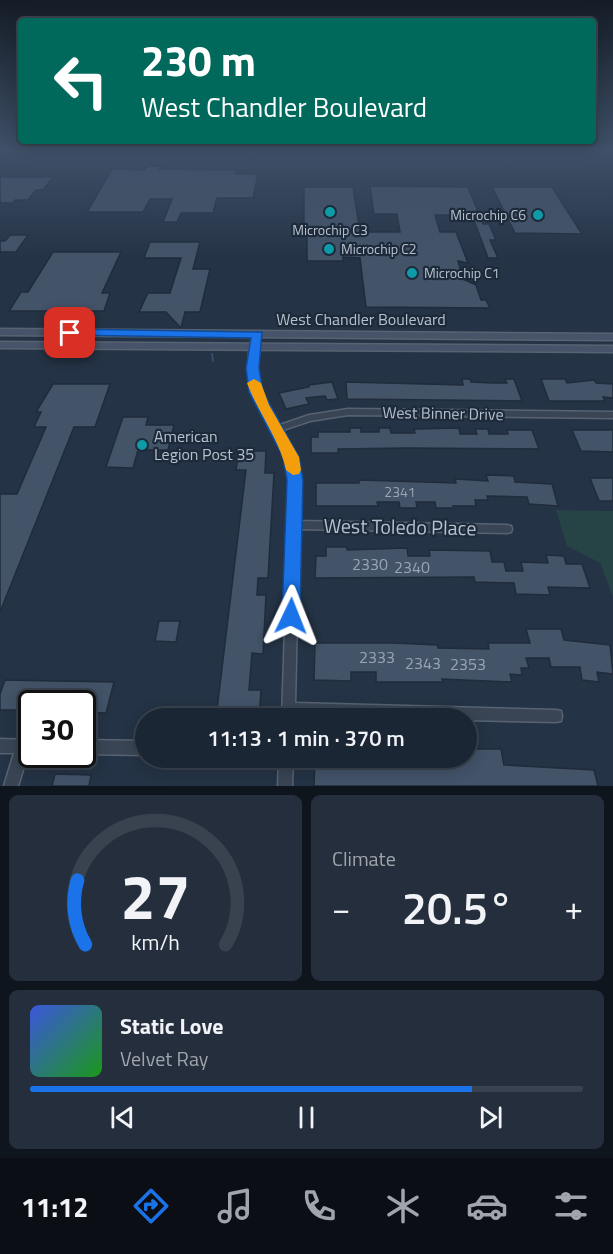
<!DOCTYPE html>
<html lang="en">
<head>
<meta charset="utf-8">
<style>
  :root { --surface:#1b2634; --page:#242e3c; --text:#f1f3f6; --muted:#a0a5ac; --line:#39434f; --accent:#1a73e8 }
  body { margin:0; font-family:"Titillium Web",sans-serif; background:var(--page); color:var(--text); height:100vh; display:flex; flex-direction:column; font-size:22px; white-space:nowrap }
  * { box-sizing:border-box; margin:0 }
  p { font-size:20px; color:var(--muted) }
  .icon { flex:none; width:33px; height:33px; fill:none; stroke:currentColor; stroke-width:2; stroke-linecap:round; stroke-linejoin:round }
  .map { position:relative; height:786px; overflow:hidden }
  .sheet { display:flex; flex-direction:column; gap:9px; padding:9px; background:#0f151d; flex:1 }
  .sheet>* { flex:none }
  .top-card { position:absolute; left:18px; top:18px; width:578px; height:126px; border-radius:6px; box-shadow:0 3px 15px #0003,0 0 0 2px var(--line); background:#00695c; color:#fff; overflow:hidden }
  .speed { position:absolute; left:18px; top:690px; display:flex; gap:12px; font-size:30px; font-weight:700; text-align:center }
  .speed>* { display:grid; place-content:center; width:78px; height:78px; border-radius:50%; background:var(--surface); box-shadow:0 3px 15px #0003,0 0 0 2px var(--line); line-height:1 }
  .speed .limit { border:3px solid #111; border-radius:9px; background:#fff; color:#111 }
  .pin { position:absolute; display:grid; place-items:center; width:51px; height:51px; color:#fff; margin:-26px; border-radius:12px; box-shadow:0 3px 9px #0006 }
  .me { position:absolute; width:66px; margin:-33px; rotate:2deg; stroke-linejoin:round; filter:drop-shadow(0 0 4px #0008) }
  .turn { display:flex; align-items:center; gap:21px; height:126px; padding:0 24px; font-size:27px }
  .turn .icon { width:78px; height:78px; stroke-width:2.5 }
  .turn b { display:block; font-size:42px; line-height:51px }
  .big { font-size:45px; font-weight:600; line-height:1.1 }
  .sheet .widget { flex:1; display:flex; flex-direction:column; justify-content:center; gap:9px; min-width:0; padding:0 21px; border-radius:9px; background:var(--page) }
  .sheet .dial { align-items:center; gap:0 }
  .dial svg { height:156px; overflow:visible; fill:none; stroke:var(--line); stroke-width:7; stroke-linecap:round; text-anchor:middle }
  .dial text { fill:var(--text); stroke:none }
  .song { display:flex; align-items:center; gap:18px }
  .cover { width:72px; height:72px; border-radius:9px; background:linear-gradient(135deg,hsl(230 70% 55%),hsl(120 70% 35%)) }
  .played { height:6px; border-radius:3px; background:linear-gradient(90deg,var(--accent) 80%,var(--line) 80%) }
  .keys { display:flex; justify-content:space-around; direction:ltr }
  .heat { display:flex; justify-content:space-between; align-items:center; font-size:33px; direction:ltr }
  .sheet .tiles { flex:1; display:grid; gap:9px; grid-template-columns:1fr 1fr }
  .widget:last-child { grid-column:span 2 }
  .trip { position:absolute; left:135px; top:708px; width:342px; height:60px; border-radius:30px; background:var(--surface); box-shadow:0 3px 15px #0003,0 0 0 2px var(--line); font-weight:600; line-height:60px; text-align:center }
  .tab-bar { display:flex; height:96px; justify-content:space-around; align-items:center; background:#0b0f15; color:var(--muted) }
  .tab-bar .icon { width:42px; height:42px }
  .tab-bar .on { color:var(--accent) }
  .tab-bar b { font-size:27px; color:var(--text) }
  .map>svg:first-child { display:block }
  .green { fill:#264346 }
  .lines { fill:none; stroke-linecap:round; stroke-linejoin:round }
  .stream { stroke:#364e6e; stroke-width:2 }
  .building { fill:#435368; stroke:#202c3c; stroke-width:1.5 }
  .street-casing { stroke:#576372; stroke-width:3 }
  .secondary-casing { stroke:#576372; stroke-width:3 }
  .street { fill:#394554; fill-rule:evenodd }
  .secondary { fill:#475368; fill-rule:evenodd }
  .route { fill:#1a73e8; stroke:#114b97; stroke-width:1.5 }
  .slow { fill:#f59e0b }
  .culture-dot { fill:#0f9aa8; stroke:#1d2a3a; stroke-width:2 }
  .labels { text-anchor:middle; stroke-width:4.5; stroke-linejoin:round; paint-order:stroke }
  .far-poi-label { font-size:14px; fill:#b6c0ce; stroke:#1d2a3a; text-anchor:start }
  .number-label { font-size:14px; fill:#99a5b4 }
  .street-label { font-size:16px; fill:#b6c0ce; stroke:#1d2a3a }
  .poi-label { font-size:16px; fill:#b6c0ce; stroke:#1d2a3a; text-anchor:start }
  .near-number-label { font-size:16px; fill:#99a5b4 }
  .near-street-label { font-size:20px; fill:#b6c0ce; stroke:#1d2a3a }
</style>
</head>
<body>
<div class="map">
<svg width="613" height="786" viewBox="0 0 613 786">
  <rect width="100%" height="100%" fill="#243345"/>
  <!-- green -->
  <polygon class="green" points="556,510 613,511 613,597 600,563 567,546"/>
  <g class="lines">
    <!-- stream -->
    <polyline class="stream" points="212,354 213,361"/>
  </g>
  <!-- building -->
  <g class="building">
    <polygon points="147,166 160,166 159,169 236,170 235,174 258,174 253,198 217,198 213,213 181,213 177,222 163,222 172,199 150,199 143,212 87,212 112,169 145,170"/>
    <polygon points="0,177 53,177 43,190 36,190 28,200 15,200 13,203 0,203"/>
    <polygon points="370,186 468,187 483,224 489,224 496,240 490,240 498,258 488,258 472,215 435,215 440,232 456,232 468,263 458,261 463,279 476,285 481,300 486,300 490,308 366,307 360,258 343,257 343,261 307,261 307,234 304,234 304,187 353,187 360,232 400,232 397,214 374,214"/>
    <polygon points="492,187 552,187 582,234 515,233"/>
    <polygon points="10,235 28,235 16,252 0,252 0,241 5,241"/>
    <polygon points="150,242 200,242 193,269 210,269 200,312 185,312 181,328 166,312 139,312 148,293 170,293 181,258 144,258"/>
    <polygon points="53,252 121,252 102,293 110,293 104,311 9,311 21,292 28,292"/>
    <polygon points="462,379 470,379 471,382 492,383 507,383 505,379 514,379 522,401 347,399 346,382 463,385"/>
    <polygon points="541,379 565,379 567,383 594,380 596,383 613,384 613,398 603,397 605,401 549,401"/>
    <polygon points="332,382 338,399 327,400 325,396 306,398 309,404 286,409 279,393 309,387 309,385"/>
    <polygon points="53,384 110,384 95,427 74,427 0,612 0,494 17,494 46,427 34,427 41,412 36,412"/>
    <polygon points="123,417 148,417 146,425 174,425 168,450 138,450 133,468 106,467"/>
    <polygon points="350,428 361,428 361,432 379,432 379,428 390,428 391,433 415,433 414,429 459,428 460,434 477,434 475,429 488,429 489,434 508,434 507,430 532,430 539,449 407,448 338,449 338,453 311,453 311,437 318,437 318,432 350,432"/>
    <polygon points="572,430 613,430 613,452 581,451"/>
    <polygon points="239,451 266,451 265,473 274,473 268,578 258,578 257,595 266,595 263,654 252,653 249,690 261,690 259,718 216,718 246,470 236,470"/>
    <polygon points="486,475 514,476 515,482 552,484 558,506 529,504 527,497 487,496 488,500 475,500 476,506 453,506 453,508 436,508 435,502 416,502 417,508 400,508 399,502 377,502 378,506 316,506 316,483 359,483 359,480 456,483 455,479 488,481"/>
    <polygon points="590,478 613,478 613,501 599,501"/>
    <polygon points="326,547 347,547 347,550 407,548 408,556 430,556 429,550 490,551 492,562 504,562 506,571 523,571 521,562 548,563 546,555 564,556 566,564 582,564 590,588 548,587 550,595 516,594 514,583 475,582 474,577 315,578 316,556 326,556"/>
    <polygon points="159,621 180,621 176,642 155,641"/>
    <polygon points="526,629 561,629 564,640 610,645 613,674 597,672 599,682 582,680 580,667 551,667 549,658 526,658 529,668 521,668 522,675 510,674 512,682 442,679 443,682 376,682 376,672 351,672 351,681 314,680 315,643 394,643 438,645 438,648 489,649 488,643 530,643"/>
    <polygon points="5,680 52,681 114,682 106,713 82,712 82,704 32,704 32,710 0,710 0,694"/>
    <polygon points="466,749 501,749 504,765 594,770 598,786 314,786 315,758 393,758 393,760 414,760 413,758 466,758"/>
    <polygon points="55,774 91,775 89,786 52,786"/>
  </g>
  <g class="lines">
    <defs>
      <g id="street">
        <path d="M254 332H257L261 334C252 375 259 389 280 425L309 415 348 409 613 412V418L348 415 310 421 283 430C288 440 294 451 297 462 302 480 299 502 299 521L507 525 511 526 512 529 511 532 507 533 299 529 295 703 556 710 561 711 562 716 561 721 556 722 466 720V718H406L295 716 294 718H282L290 480C288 463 284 441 272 429L273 427C255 396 240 369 254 332Z"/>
        <polygon points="0,739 32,740 32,754 28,754 18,786 4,786 14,753 0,753"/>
        <polygon points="82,740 146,741 146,755 82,754"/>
        <polygon points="279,758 293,758 292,786 278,786"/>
      </g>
      <g id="secondary">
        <polygon points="0,329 613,334 613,340 0,335"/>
        <polygon points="0,342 613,346 613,352 0,348"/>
      </g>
    </defs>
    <!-- street casing -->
    <use href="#street" class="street-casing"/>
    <!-- secondary casing -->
    <use href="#secondary" class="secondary-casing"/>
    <!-- street -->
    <use href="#street" class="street"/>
    <!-- secondary -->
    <use href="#secondary" class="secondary"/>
  </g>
  <!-- sky -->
  <linearGradient id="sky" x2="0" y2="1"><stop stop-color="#141c26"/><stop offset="0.58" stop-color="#3f5068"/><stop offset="1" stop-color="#3f5068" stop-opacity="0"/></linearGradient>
  <rect width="613" height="259" fill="url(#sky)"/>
  <!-- route -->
  <polygon class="route" points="70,329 262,332 259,368 263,392 299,457 303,480 300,616 298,622 291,624 284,622 282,616 287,480 283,457 249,392 246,368 251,338 66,335 64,333"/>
  <!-- slow -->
  <path class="slow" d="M254 379 261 383 269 405 299 457 301 470 299 474 293 475 286 470C280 440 258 412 247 383Z"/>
  <!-- markers -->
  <g class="culture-dot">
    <circle cx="330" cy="212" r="6"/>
    <circle cx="538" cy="215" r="6"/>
    <circle cx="329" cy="249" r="6"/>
    <circle cx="412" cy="273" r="6"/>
    <circle cx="142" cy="445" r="6"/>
  </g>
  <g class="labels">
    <!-- far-poi labels -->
    <g class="far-poi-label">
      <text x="526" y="220" text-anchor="end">Microchip C6</text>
      <text x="330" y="235" text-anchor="middle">Microchip C3</text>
      <text x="341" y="254">Microchip C2</text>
      <text x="424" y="278">Microchip C1</text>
    </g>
    <!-- number labels -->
    <g class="number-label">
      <text x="400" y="497">2341</text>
    </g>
    <!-- street labels -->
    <g class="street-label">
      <text x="361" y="325">West Chandler Boulevard</text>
      <text transform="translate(443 413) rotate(1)" y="6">West Binner Drive</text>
    </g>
    <!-- poi labels -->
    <g class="poi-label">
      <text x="154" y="442">American<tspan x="154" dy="18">Legion Post 35</tspan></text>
    </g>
    <!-- near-number labels -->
    <g class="near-number-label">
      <text x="370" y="570">2330</text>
      <text x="412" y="573">2340</text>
      <text x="377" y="663">2333</text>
      <text x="423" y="669">2343</text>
      <text x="468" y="670">2353</text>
    </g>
    <!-- near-street labels -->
    <g class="near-street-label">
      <text transform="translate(400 527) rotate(1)" y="7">West Toledo Place</text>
    </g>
  </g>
</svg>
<div class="speed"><div class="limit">30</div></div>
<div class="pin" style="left:70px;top:333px;background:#d93025"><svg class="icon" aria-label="arrive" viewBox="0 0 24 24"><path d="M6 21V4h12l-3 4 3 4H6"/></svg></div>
<svg class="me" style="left:291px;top:616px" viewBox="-20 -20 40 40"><path d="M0-17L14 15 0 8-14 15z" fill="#1a73e8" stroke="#fff" stroke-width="4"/></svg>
<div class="trip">11:13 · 1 min · 370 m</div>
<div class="top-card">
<div class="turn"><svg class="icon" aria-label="left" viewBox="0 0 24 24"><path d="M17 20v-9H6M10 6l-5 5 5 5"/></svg><div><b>230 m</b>West Chandler Boulevard</div></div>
</div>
</div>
<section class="sheet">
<div class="tiles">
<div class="widget dial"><svg viewBox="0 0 100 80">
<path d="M14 69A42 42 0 1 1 86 69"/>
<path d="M14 69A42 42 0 0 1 10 36" stroke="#1a73e8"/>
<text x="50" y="56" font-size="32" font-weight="700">27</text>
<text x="50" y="72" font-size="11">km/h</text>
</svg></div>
<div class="widget"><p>Climate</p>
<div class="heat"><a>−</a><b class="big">20.5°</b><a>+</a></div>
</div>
<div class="widget">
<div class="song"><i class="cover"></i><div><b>Static Love</b><p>Velvet Ray</p></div></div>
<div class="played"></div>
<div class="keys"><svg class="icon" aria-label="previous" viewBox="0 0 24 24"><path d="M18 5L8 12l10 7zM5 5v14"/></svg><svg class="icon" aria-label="pause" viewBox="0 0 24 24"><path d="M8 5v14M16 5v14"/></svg><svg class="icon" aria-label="next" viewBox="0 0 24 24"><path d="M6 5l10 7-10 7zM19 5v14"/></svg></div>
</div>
</div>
</section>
<nav class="tab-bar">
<b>11:12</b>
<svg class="icon on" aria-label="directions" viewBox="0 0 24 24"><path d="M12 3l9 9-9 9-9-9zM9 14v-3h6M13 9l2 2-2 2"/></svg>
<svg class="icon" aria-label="music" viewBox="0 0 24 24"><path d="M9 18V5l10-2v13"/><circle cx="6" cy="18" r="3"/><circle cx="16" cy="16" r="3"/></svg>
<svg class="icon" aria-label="phone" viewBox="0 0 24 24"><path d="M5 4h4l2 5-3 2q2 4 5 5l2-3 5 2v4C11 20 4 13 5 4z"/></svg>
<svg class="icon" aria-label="climate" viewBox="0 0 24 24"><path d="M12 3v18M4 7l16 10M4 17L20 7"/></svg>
<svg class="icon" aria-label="car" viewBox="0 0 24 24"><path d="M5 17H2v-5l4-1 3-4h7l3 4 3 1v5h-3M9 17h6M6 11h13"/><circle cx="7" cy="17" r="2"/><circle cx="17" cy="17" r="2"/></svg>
<svg class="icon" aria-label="filters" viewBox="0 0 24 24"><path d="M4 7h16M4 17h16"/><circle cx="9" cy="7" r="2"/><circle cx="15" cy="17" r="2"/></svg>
</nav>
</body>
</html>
